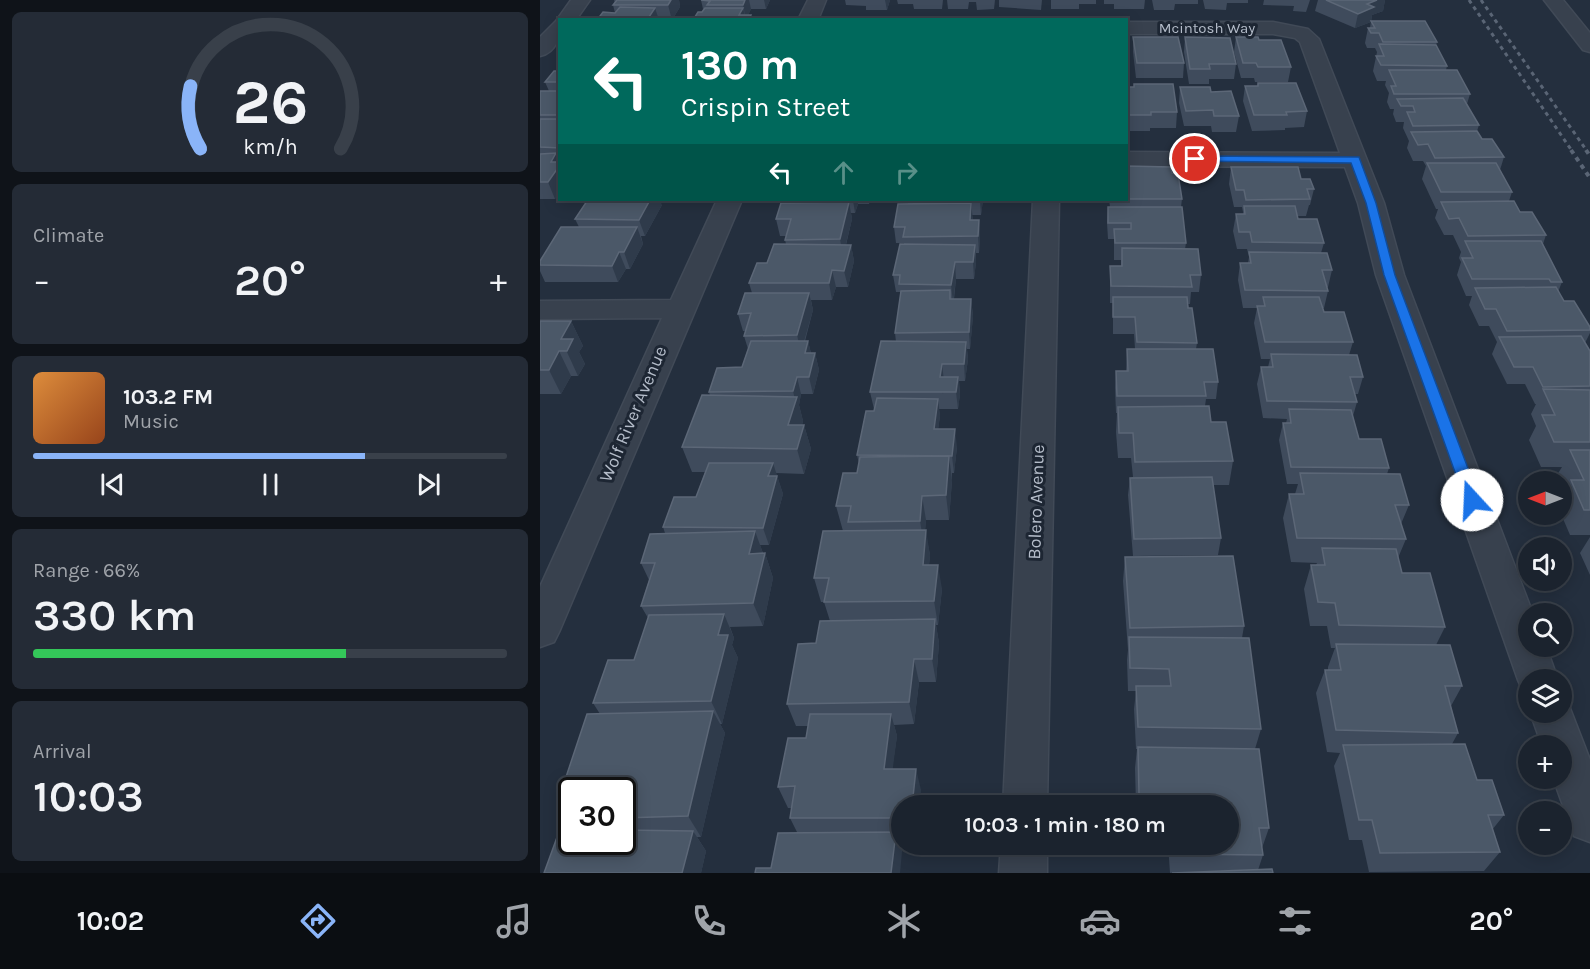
<!DOCTYPE html>
<html lang="en">
<head>
<meta charset="utf-8">
<style>
  :root { --surface:#1b232e; --page:#242b36; --text:#f1f3f6; --muted:#a0a4aa; --line:#39404a; --accent:#8ab4f8 }
  body { margin:0; font-family:Karla,sans-serif; background:var(--page); color:var(--text); height:100vh; display:flex; flex-direction:column; font-size:22px; white-space:nowrap }
  * { box-sizing:border-box; margin:0 }
  p { font-size:20px; color:var(--muted) }
  .icon { flex:none; width:33px; height:33px; fill:none; stroke:currentColor; stroke-width:2; stroke-linecap:round; stroke-linejoin:round }
  .map { position:relative; flex:1; overflow:hidden }
  .side { display:flex; flex-direction:column; gap:12px; padding:12px; background:#0f1319; width:540px }
  .side>* { flex:none }
  .banner { position:absolute; left:18px; top:18px; width:570px; height:183px; border-radius:0px; box-shadow:0 3px 15px #0003,0 0 0 2px var(--line); background:#00695c; color:#fff; overflow:hidden }
  .needle { width:39px; rotate:270deg }
  .fabs { position:absolute; left:978px; top:471px; display:grid; gap:12px }
  .fabs a { display:grid; place-items:center; width:54px; height:54px; border-radius:50%; background:var(--surface); box-shadow:0 3px 15px #0003,0 0 0 2px var(--line); font-size:30px }
  .speed { position:absolute; left:18px; top:777px; display:flex; gap:12px; font-size:30px; font-weight:700; text-align:center }
  .speed>* { display:grid; place-content:center; width:78px; height:78px; border-radius:50%; background:var(--surface); box-shadow:0 3px 15px #0003,0 0 0 2px var(--line); line-height:1 }
  .speed .limit { border:3px solid #111; border-radius:9px; background:#fff; color:#111 }
  .pin { position:absolute; display:grid; place-items:center; width:51px; height:51px; color:#fff; margin:-26px; border:3px solid #fff; border-radius:50%; box-shadow:0 2px 6px #0007 }
  .me { position:absolute; width:66px; margin:-33px; rotate:340deg; stroke-linejoin:round; filter:drop-shadow(0 0 4px #0008) }
  .turn { display:flex; align-items:center; gap:21px; height:126px; padding:0 24px; font-size:27px }
  .turn .icon { width:78px; height:78px; stroke-width:2.5 }
  .turn b { display:block; font-size:42px; line-height:51px }
  .lanes { display:flex; align-items:center; height:57px; padding:0 24px; background:#0003; justify-content:center; gap:30px; direction:ltr }
  .lanes .off { opacity:.35 }
  .big { font-size:45px; font-weight:600; line-height:1.1 }
  .side .widget { flex:1; display:flex; flex-direction:column; justify-content:center; gap:9px; min-width:0; padding:0 21px; border-radius:9px; background:var(--page) }
  .side .dial { align-items:center; gap:0 }
  .dial svg { height:156px; overflow:visible; fill:none; stroke:var(--line); stroke-width:7; stroke-linecap:round; text-anchor:middle }
  .dial text { fill:var(--text); stroke:none }
  .song { display:flex; align-items:center; gap:18px }
  .cover { width:72px; height:72px; border-radius:9px; background:linear-gradient(135deg,hsl(30 70% 55%),hsl(20 70% 35%)) }
  .played { height:6px; border-radius:3px; background:linear-gradient(90deg,var(--accent) 70%,var(--line) 70%) }
  .keys { display:flex; justify-content:space-around; direction:ltr }
  .heat { display:flex; justify-content:space-between; align-items:center; font-size:33px; direction:ltr }
  .charge { height:9px; border-radius:4px; background:linear-gradient(90deg,#34c759 66%,var(--line) 0) }
  .trip { position:absolute; left:351px; top:795px; width:348px; height:60px; border-radius:30px; background:var(--surface); box-shadow:0 3px 15px #0003,0 0 0 2px var(--line); font-weight:600; line-height:60px; text-align:center }
  .tab-bar { display:flex; height:96px; justify-content:space-around; align-items:center; background:#0b0e12; color:var(--muted) }
  .tab-bar .icon { width:42px; height:42px }
  .tab-bar .active { color:var(--accent) }
  .tab-bar b { font-size:27px; color:var(--text) }
  main { display:flex; flex:1; min-height:0 }
  .map>svg:first-child { display:block }
  .lines { fill:none; stroke-linecap:round; stroke-linejoin:round }
  .minor-casing { stroke:#414a57; stroke-width:3 }
  .minor { fill:#38414e; fill-rule:evenodd }
  .rail-far1 { stroke:#5a6575; stroke-width:3; stroke-dasharray:4 4; stroke-linecap:butt }
  .rail { stroke:#5a6575; stroke-width:4; stroke-dasharray:4.5 4.5; stroke-linecap:butt }
  .wall { fill:#3f4b5c; fill-rule:evenodd }
  .shaded-wall { fill:#2f3b4b }
  .building { fill:#4b5868; stroke:#5c6777; stroke-width:1.5 }
  .route { fill:#1a73e8; stroke:#114b97; stroke-width:1.5 }
  .labels { text-anchor:middle; stroke-width:6; stroke-linejoin:round; paint-order:stroke }
  .far-street-label { font-size:15px; fill:#b4bcc9; stroke:#1d2633 }
  .street-label { font-size:18px; fill:#b4bcc9; stroke:#1d2633 }
</style>
</head>
<body>
<main>
<section class="side">
<div class="widget dial"><svg viewBox="0 0 100 80">
<path d="M14 69A42 42 0 1 1 86 69"/>
<path d="M14 69A42 42 0 0 1 9 37" stroke="#8ab4f8"/>
<text x="50" y="56" font-size="32" font-weight="700">26</text>
<text x="50" y="72" font-size="11">km/h</text>
</svg></div>
<div class="widget"><p>Climate</p>
<div class="heat"><a>−</a><b class="big">20°</b><a>+</a></div>
</div>
<div class="widget">
<div class="song"><i class="cover"></i><div><b>103.2 FM</b><p>Music</p></div></div>
<div class="played"></div>
<div class="keys"><svg class="icon" aria-label="previous" viewBox="0 0 24 24"><path d="M18 5L8 12l10 7zM5 5v14"/></svg><svg class="icon" aria-label="pause" viewBox="0 0 24 24"><path d="M8 5v14M16 5v14"/></svg><svg class="icon" aria-label="next" viewBox="0 0 24 24"><path d="M6 5l10 7-10 7zM19 5v14"/></svg></div>
</div>
<div class="widget"><p>Range · 66%</p><b class="big">330 km</b><div class="charge"></div></div>
<div class="widget"><p>Arrival</p><b class="big">10:03</b></div>
</section>
<div class="map">
<svg width="1050" height="873" viewBox="0 0 1050 873">
  <rect width="100%" height="100%" fill="#242f3e"/>
  <g class="lines">
    <defs>
      <g id="minor">
        <path d="M31 0H50L36 20H20C20 35 18 52 0 56V37L16 21Z"/>
        <polygon points="268,0 286,0 278,20 258,20"/>
        <polygon points="1004,0 1023,0 1050,33 1050,52 1043,50"/>
        <polygon points="586,22 733,22 768,29 779,39 844,203 864,275 993,614 988,614 988,646 1006,646 1018,680 988,680 988,695 984,693 978,680 836,275 818,203 805,167 586,166 586,152 800,153 760,42 755,38 733,34 586,34"/>
        <polygon points="177,200 202,200 20,630 14,642 0,647 0,587 122,318 0,319 0,301 131,300"/>
        <polygon points="493,200 519,200 507,806 463,806"/>
        <polygon points="1022,697 1026,698 1050,760 1050,842 1034,836 1013,778 1022,778 1022,746 1002,746 990,712 1022,712"/>
        <polygon points="461,844 507,844 507,873 459,873"/>
      </g>
    </defs>
    <!-- minor casing -->
    <use href="#minor" class="minor-casing"/>
    <!-- minor -->
    <use href="#minor" class="minor"/>
    <!-- rail-far1 -->
    <g class="rail-far1">
      <polyline points="929,0 1032,151"/>
      <polyline points="941,0 1047,151"/>
    </g>
    <!-- rail -->
    <g class="rail">
      <polyline points="1031,150 1050,178"/>
      <polyline points="1046,150 1050,156"/>
    </g>
  </g>
  <!-- wall -->
  <g class="wall">
    <polygon points="74,0 139,0 140,7 132,20 57,20 75,13 73,5 75,3"/>
    <polygon points="161,0 230,0 226,9 211,9 208,15 162,12 163,9"/>
    <polygon points="305,0 350,0 347,10 326,10 326,6 306,5"/>
    <polygon points="357,0 403,0 402,9 374,9 373,4 358,4"/>
    <polygon points="407,0 455,0 454,9 437,10 436,2 429,2 428,9 408,9"/>
    <polygon points="459,0 502,0 501,10 459,7"/>
    <polygon points="511,0 556,0 556,4 539,4 539,9 511,9"/>
    <polygon points="564,0 605,0 604,9 574,9 574,4 564,4"/>
    <polygon points="612,0 658,0 658,4 635,4 634,10 614,10"/>
    <polygon points="663,0 708,0 708,3 687,3 686,10 665,9"/>
    <polygon points="724,0 770,0 766,12 753,11 754,6 723,5"/>
    <polygon points="778,0 845,0 843,11 832,15 831,22 815,28 775,11"/>
    <polygon points="831,21 897,42 896,45 907,66 906,70 930,94 927,104 939,125 937,131 942,139 964,157 960,170 972,192 969,201 1006,235 1003,244 1022,282 1018,292 1024,301 1050,327 1050,333 1045,343 1050,351 1050,535 1030,535 1021,514 1022,497 1024,491 1022,485 1022,482 1020,482 1017,475 1022,467 1001,467 989,440 996,426 991,414 996,404 995,404 985,384 967,384 952,354 957,342 949,326 939,326 929,305 932,296 926,296 917,275 921,262 919,258 921,252 913,235 904,235 895,218 898,209 896,209 882,179 886,166 883,161 873,161 867,148 869,141 863,128 864,122 856,122 853,114 854,109 850,109 847,102 849,93 845,85 846,81 837,81 833,71 837,52 835,48 827,48 825,43 828,28 830,28"/>
    <polygon points="593,37 644,63 643,78 596,78 593,52"/>
    <polygon points="645,37 696,64 694,79 669,79 669,84 649,84 644,52"/>
    <polygon points="696,37 719,40 751,67 748,82 715,82 714,78 701,78 694,52"/>
    <polygon points="20,71 20,192 15,199 0,199 0,91 9,91 5,82"/>
    <polygon points="718,83 767,111 764,127 745,128 745,130 712,131 703,101 705,86 717,86"/>
    <polygon points="586,87 637,112 636,128 610,128 610,131 586,131"/>
    <polygon points="640,87 671,92 699,116 696,132 672,132 671,126 644,126 639,103"/>
    <polygon points="586,166 632,173 642,199 641,207 646,243 645,249 661,275 659,292 651,292 650,304 648,304 657,343 656,349 678,382 676,399 666,399 665,406 671,422 693,461 689,485 673,485 681,538 678,555 593,556 588,495 590,478 593,477 591,458 578,458 576,432 577,413 576,413 575,388 576,371 586,371 587,349 595,349 594,334 573,334 573,303 570,303 570,266 581,266 581,260 574,260 574,239 568,239 567,223 568,207 570,207 569,200 586,200"/>
    <polygon points="691,167 761,179 774,189 770,205 769,205 766,216 758,216 758,219 784,243 781,253 792,270 788,287 787,287 788,291 784,308 783,308 784,312 813,342 809,355 823,377 818,394 815,394 817,402 813,416 819,439 849,468 847,474 869,505 861,524 866,539 858,558 862,573 905,627 896,645 922,686 911,706 918,733 912,744 937,780 964,815 952,830 960,852 944,871 829,872 822,840 809,840 794,766 800,753 787,752 776,693 785,670 788,670 788,667 795,648 791,648 787,626 770,626 764,589 771,565 776,565 777,563 751,562 743,518 749,494 755,494 758,484 747,484 739,440 743,423 746,423 747,419 723,418 717,384 721,367 728,367 730,359 721,359 714,323 717,308 703,308 698,280 700,263 708,263 709,257 707,249 697,249 693,231 696,214 703,214 703,212 702,207 694,207 689,184"/>
    <path d="M241 200H330L329 204H318L315 213H311L312 219 306 245H311L314 261 308 287H296L292 300H271L273 310 265 341H268L271 353H275L279 370 273 394H261L259 405 263 421 262 425H264L271 449 264 474 236 473 243 494 229 545H220L223 553H225L233 578 223 626 190 627 194 638 192 645 198 658 182 724H180L185 733 161 837H157L166 851 161 873H4L20 829 27 830 18 820 29 789 24 783 47 714H60L53 703 68 660H94L108 618 101 606 109 580 101 563 110 534 125 533 123 527 134 497H156L165 472H152L142 447 162 395 170 396 169 392 177 368 202 367 208 349 204 336 206 331H203L198 314 205 293H212L209 283 217 263H227L234 244H246L245 240 246 236H240L236 219 242 203ZM32 790H82V842H32Z"/>
    <polygon points="368,200 443,200 441,215 432,215 433,220 439,220 440,237 439,253 436,253 436,262 434,279 416,279 414,299 431,299 433,316 430,349 427,349 428,359 425,381 419,381 420,394 418,409 399,409 400,416 398,429 417,447 414,473 412,473 412,480 409,520 386,520 385,530 390,555 389,565 402,589 398,625 396,625 399,643 396,682 379,682 374,724 354,725 357,736 352,769 381,790 362,806 362,838 358,838 362,852 231,868 257,832 250,818 252,808 248,808 238,787 266,738 268,726 256,726 247,704 276,643 290,621 284,602 281,602 274,578 303,531 296,506 317,473 319,464 317,455 335,409 334,409 330,392 356,342 355,333 360,296 360,292 356,292 353,275 364,244 364,243 356,243 354,227 368,204"/>
    <polygon points="53,201 122,205 105,236 101,236 103,244 90,269 86,269 78,282 5,282 0,271 0,261 39,227 35,219"/>
    <polygon points="0,321 31,321 43,346 39,352 45,364 38,376 31,376 21,394 0,394"/>
    <polygon points="1050,537 1050,575 1040,553"/>
    <polygon points="585,557 704,626 702,638 721,729 715,749 729,828 722,848 723,855 718,870 630,873 628,844 688,844 688,806 596,806 595,768 597,749 596,749 594,709 596,691 588,691 587,660 588,650 583,581"/>
  </g>
  <!-- shaded-wall -->
  <g class="shaded-wall">
    <polygon points="130,0 139,0 140,7 132,20 128,5"/>
    <polygon points="205,0 209,0 211,9 206,20 203,5"/>
    <polygon points="224,0 230,0 226,9"/>
    <polygon points="345,0 350,0 347,10"/>
    <polygon points="837,0 845,0 843,11 832,15 831,22 815,28 818,14 827,4"/>
    <polygon points="115,8 119,20 107,20"/>
    <polygon points="203,8 206,20 199,15"/>
    <polygon points="16,153 20,162 20,192 15,199 8,182 11,162"/>
    <polygon points="110,200 120,200 122,205 105,236 99,220"/>
    <polygon points="313,200 317,200 318,204 315,213"/>
    <polygon points="440,200 443,200 441,215"/>
    <polygon points="309,202 312,219 303,256 300,239"/>
    <polygon points="431,203 433,220 430,220"/>
    <polygon points="439,220 440,237 439,253 438,236"/>
    <polygon points="97,227 103,244 90,269 84,252"/>
    <polygon points="311,245 314,261 308,287 304,271"/>
    <polygon points="435,245 436,262 434,279 433,262"/>
    <polygon points="79,252 86,269 78,282 72,266"/>
    <polygon points="415,262 416,279 413,302 411,285"/>
    <polygon points="292,270 296,287 292,300 289,283"/>
    <polygon points="269,293 273,310 261,352 257,335"/>
    <polygon points="431,299 433,316 430,349 429,332"/>
    <polygon points="31,321 43,346 39,352 45,364 38,376 21,339"/>
    <polygon points="268,341 272,358 265,353"/>
    <polygon points="426,342 428,359 425,381 424,364"/>
    <polygon points="19,351 31,376 21,394 9,370"/>
    <polygon points="275,353 279,370 273,394 269,377"/>
    <polygon points="402,364 404,381 403,394 400,377"/>
    <polygon points="257,377 261,394 259,405 263,421 255,449 248,425 255,400 253,391"/>
    <polygon points="418,377 420,394 418,409 416,392"/>
    <polygon points="398,399 400,416 396,447 394,429"/>
    <polygon points="264,425 271,449 264,474 257,449"/>
    <polygon points="415,429 417,447 414,473 412,456"/>
    <polygon points="409,456 412,480 409,520 406,495"/>
    <polygon points="233,463 243,494 229,545 223,528 228,476"/>
    <polygon points="382,496 386,520 384,545 380,521"/>
    <polygon points="386,530 390,555 387,589 383,565"/>
    <polygon points="215,531 224,556 209,554"/>
    <polygon points="225,553 233,578 223,626 213,603"/>
    <polygon points="398,565 402,589 398,625 394,601"/>
    <polygon points="184,614 194,638 192,645 198,658 182,724 171,701 178,635"/>
    <polygon points="395,619 399,643 396,682 392,659"/>
    <polygon points="374,659 379,682 374,724 369,702"/>
    <polygon points="173,711 185,733 161,837 148,816"/>
    <polygon points="351,714 357,736 350,790 344,769"/>
    <polygon points="376,769 381,790 380,806 372,806"/>
    <polygon points="153,831 166,851 161,873 142,873"/>
    <polygon points="356,832 362,852 360,873 351,873"/>
  </g>
  <!-- building -->
  <g class="building">
    <polygon points="77,0 131,0 128,5 73,5"/>
    <polygon points="161,0 205,0 203,5 167,5 170,1"/>
    <polygon points="786,0 837,0 827,4 834,7 818,14"/>
    <polygon points="80,7 115,8 107,20 57,20 63,12 75,13"/>
    <polygon points="165,8 203,8 199,15 211,15 209,20 153,20 158,12 162,12"/>
    <polygon points="831,21 885,21 897,42 843,42 839,33 831,33 828,28 835,28"/>
    <polygon points="593,37 638,37 644,63 597,63"/>
    <polygon points="645,37 690,38 696,64 669,64 670,69 650,69"/>
    <polygon points="696,37 718,37 719,40 741,40 751,67 718,67 716,63 703,63"/>
    <polygon points="839,44 896,45 907,66 841,65 836,56 844,56"/>
    <polygon points="849,70 917,70 930,94 854,94 851,86 856,86"/>
    <polygon points="14,71 20,71 20,82 5,82"/>
    <polygon points="718,83 756,83 767,111 746,112 747,115 714,115 705,86 718,86"/>
    <polygon points="594,84 633,84 637,112 611,112 611,115 586,115 586,87 594,87"/>
    <polygon points="640,87 670,87 671,92 691,91 699,116 674,116 673,110 646,111"/>
    <rect x="0" y="91" width="20" height="24"/>
    <polygon points="923,98 939,125 873,126 867,112 875,112 873,106 861,106 857,99"/>
    <polygon points="0,119 20,119 20,148 0,147"/>
    <polygon points="937,131 942,139 952,139 964,157 895,158 888,144 878,145 871,132"/>
    <polygon points="16,153 11,162 20,162 20,165 8,182 0,182 0,154"/>
    <polygon points="887,163 956,163 972,192 901,192"/>
    <polygon points="586,166 631,167 632,173 638,174 642,199 586,199"/>
    <polygon points="691,167 758,167 761,179 770,179 774,189 767,189 770,199 706,200 704,190 696,190"/>
    <polygon points="54,200 110,200 99,220 35,219 47,201 53,201"/>
    <polygon points="974,201 980,212 992,212 1006,235 928,236 919,218 909,219 901,202"/>
    <polygon points="309,202 300,239 245,240 251,219 236,219 241,203"/>
    <polygon points="431,203 430,220 439,220 438,236 363,237 365,227 354,227 358,204"/>
    <polygon points="704,206 755,206 758,219 777,219 784,243 712,242 710,232 699,232 696,214 705,214"/>
    <polygon points="568,207 642,207 646,243 575,243 574,229 591,229 591,223 568,223"/>
    <polygon points="21,227 97,227 84,252 79,252 72,266 0,265 0,261"/>
    <polygon points="925,241 1001,241 1022,282 1011,282 1009,279 932,279 922,258 933,258"/>
    <polygon points="234,244 311,245 304,271 292,270 289,283 209,283 217,263 227,263"/>
    <polygon points="360,244 435,245 433,262 415,262 411,285 359,284 360,275 353,275"/>
    <polygon points="582,248 658,249 661,275 650,275 652,287 571,286 570,266 582,266"/>
    <polygon points="709,252 787,253 792,270 782,270 788,291 705,290 700,263 711,263"/>
    <polygon points="1016,287 1024,301 1034,301 1050,327 1050,330 967,331 956,309 945,309 935,288"/>
    <polygon points="410,290 410,299 431,299 429,332 355,333 361,291"/>
    <polygon points="205,293 269,293 257,335 204,336 211,313 198,314"/>
    <polygon points="573,297 647,297 648,308 652,308 657,343 597,342 595,317 573,317"/>
    <polygon points="723,297 779,297 784,312 804,312 813,342 725,342 717,306 725,306"/>
    <polygon points="0,321 31,321 21,339 33,339 27,351 19,351 9,370 0,370"/>
    <polygon points="1041,336 1050,351 1050,386 1003,387 993,367 974,367 959,337"/>
    <polygon points="211,341 268,341 265,353 275,353 269,377 257,377 253,391 169,392 177,368 202,367"/>
    <polygon points="341,341 426,342 424,364 402,364 400,377 418,377 416,392 330,392"/>
    <polygon points="587,349 673,349 678,382 664,382 666,396 577,396 576,371 588,371"/>
    <polygon points="731,354 817,355 823,377 810,377 817,402 727,401 721,367 733,367"/>
    <polygon points="1003,389 1050,390 1050,442 1014,442 1002,415 1015,415"/>
    <polygon points="162,395 257,397 248,425 264,425 257,449 142,447"/>
    <polygon points="337,398 398,399 394,429 415,429 412,456 317,455 326,411 334,411"/>
    <polygon points="669,406 671,422 686,422 693,461 595,462 593,433 579,433 578,407"/>
    <polygon points="749,409 811,410 819,439 841,439 849,468 751,467 743,423 751,423"/>
    <polygon points="1030,450 1050,450 1050,510 1044,510 1031,480 1044,480"/>
    <polygon points="409,456 406,495 382,496 380,521 308,522 311,506 296,506 303,473 317,473 320,457"/>
    <polygon points="169,463 233,463 228,476 237,476 223,528 123,527 134,497 156,497"/>
    <polygon points="760,473 860,474 869,505 855,505 866,539 757,538 749,494 764,494"/>
    <polygon points="672,477 681,538 594,539 590,478"/>
    <polygon points="386,530 383,565 398,565 394,601 284,602 289,578 274,578 283,531"/>
    <polygon points="215,531 209,554 225,553 213,603 101,606 115,563 101,563 110,534"/>
    <polygon points="782,548 856,549 862,573 890,573 905,627 799,625 795,603 778,602 771,565 785,565"/>
    <polygon points="693,556 704,626 590,628 585,557"/>
    <polygon points="184,614 178,635 188,635 171,701 53,703 68,660 94,660 109,615"/>
    <polygon points="395,619 392,659 374,659 369,702 247,704 258,644 276,643 280,621"/>
    <polygon points="589,637 709,638 721,729 598,727 596,686 631,686 629,669 590,668"/>
    <polygon points="796,644 910,645 922,686 905,686 918,733 796,730 785,670 801,670"/>
    <polygon points="173,711 148,816 82,818 82,790 32,790 32,820 18,820 31,783 24,783 47,714"/>
    <polygon points="270,714 351,714 344,769 376,769 372,806 362,806 362,818 250,818 255,786 238,787 248,738 266,738"/>
    <polygon points="925,744 937,780 952,780 964,815 948,815 960,852 840,853 832,820 819,820 803,745"/>
    <polygon points="598,747 719,749 729,828 719,828 723,855 633,854 633,844 688,844 688,806 630,806 630,794 599,794"/>
    <polygon points="20,829 32,830 32,842 82,842 82,830 153,831 142,873 4,873"/>
    <polygon points="356,832 351,873 215,873 216,868 231,868 238,833"/>
    <polygon points="732,869 733,873 632,873"/>
  </g>
  <!-- route -->
  <polygon class="route" points="655,156 819,157 836,203 855,275 940,500 938,504 927,504 925,500 844,275 826,203 811,163 652,161 650,159"/>
  <g class="labels">
    <!-- far-street labels -->
    <g class="far-street-label">
      <text x="667" y="33">Mcintosh Way</text>
    </g>
    <!-- street labels -->
    <g class="street-label">
      <text transform="translate(93 414) rotate(-67)" y="6">Wolf River Avenue</text>
      <text transform="translate(496 502) rotate(-88)" y="6">Bolero Avenue</text>
    </g>
  </g>
</svg>
<div class="fabs">
<a><svg class="needle" viewBox="-14 -14 28 28"><path d="M0-13l5 13h-10z" fill="#e53935"/><path d="M0 13l5-13h-10z" fill="#a0a4aa"/></svg></a>
<a><svg class="icon" aria-label="sound" viewBox="0 0 24 24"><path d="M4 9h4l5-4v14l-5-4H4zM17 9q2 3 0 6"/></svg></a>
<a><svg class="icon" aria-label="search" viewBox="0 0 24 24"><circle cx="10" cy="10" r="6"/><path d="M15 15l6 6"/></svg></a>
<a><svg class="icon" aria-label="layers" viewBox="0 0 24 24"><path d="M12 4l9 5-9 5-9-5zM3 14l9 5 9-5"/></svg></a>
<a>+</a>
<a>−</a>
</div>
<div class="speed"><div class="limit">30</div></div>
<div class="pin" style="left:655px;top:159px;background:#d93025"><svg class="icon" aria-label="arrive" viewBox="0 0 24 24"><path d="M6 21V4h12l-3 4 3 4H6"/></svg></div>
<svg class="me" style="left:932px;top:500px" viewBox="-20 -20 40 40"><circle r="19" fill="#fff"/><path d="M0-13L10 11 0 6-10 11z" fill="#1a73e8"/></svg>
<div class="trip">10:03 · 1 min · 180 m</div>
<div class="banner">
<div class="turn"><svg class="icon" aria-label="left" viewBox="0 0 24 24"><path d="M17 20v-9H6M10 6l-5 5 5 5"/></svg><div><b>130 m</b>Crispin Street</div></div>
<div class="lanes"><svg class="icon" aria-label="left" viewBox="0 0 24 24"><path d="M17 20v-9H6M10 6l-5 5 5 5"/></svg><svg class="icon off" aria-label="ahead" viewBox="0 0 24 24"><path d="M12 20V5M6 11l6-6 6 6"/></svg><svg class="icon off" aria-label="right" viewBox="0 0 24 24"><path d="M7 20v-9h11M14 6l5 5-5 5"/></svg></div>
</div>
</div>
</main>
<nav class="tab-bar">
<b>10:02</b>
<svg class="icon active" aria-label="directions" viewBox="0 0 24 24"><path d="M12 3l9 9-9 9-9-9zM9 14v-3h6M13 9l2 2-2 2"/></svg>
<svg class="icon" aria-label="music" viewBox="0 0 24 24"><path d="M9 18V5l10-2v13"/><circle cx="6" cy="18" r="3"/><circle cx="16" cy="16" r="3"/></svg>
<svg class="icon" aria-label="phone" viewBox="0 0 24 24"><path d="M5 4h4l2 5-3 2q2 4 5 5l2-3 5 2v4C11 20 4 13 5 4z"/></svg>
<svg class="icon" aria-label="climate" viewBox="0 0 24 24"><path d="M12 3v18M4 7l16 10M4 17L20 7"/></svg>
<svg class="icon" aria-label="car" viewBox="0 0 24 24"><path d="M5 17H2v-5l4-1 3-4h7l3 4 3 1v5h-3M9 17h6M6 11h13"/><circle cx="7" cy="17" r="2"/><circle cx="17" cy="17" r="2"/></svg>
<svg class="icon" aria-label="filters" viewBox="0 0 24 24"><path d="M4 7h16M4 17h16"/><circle cx="9" cy="7" r="2"/><circle cx="15" cy="17" r="2"/></svg>
<b>20°</b>
</nav>
</body>
</html>
